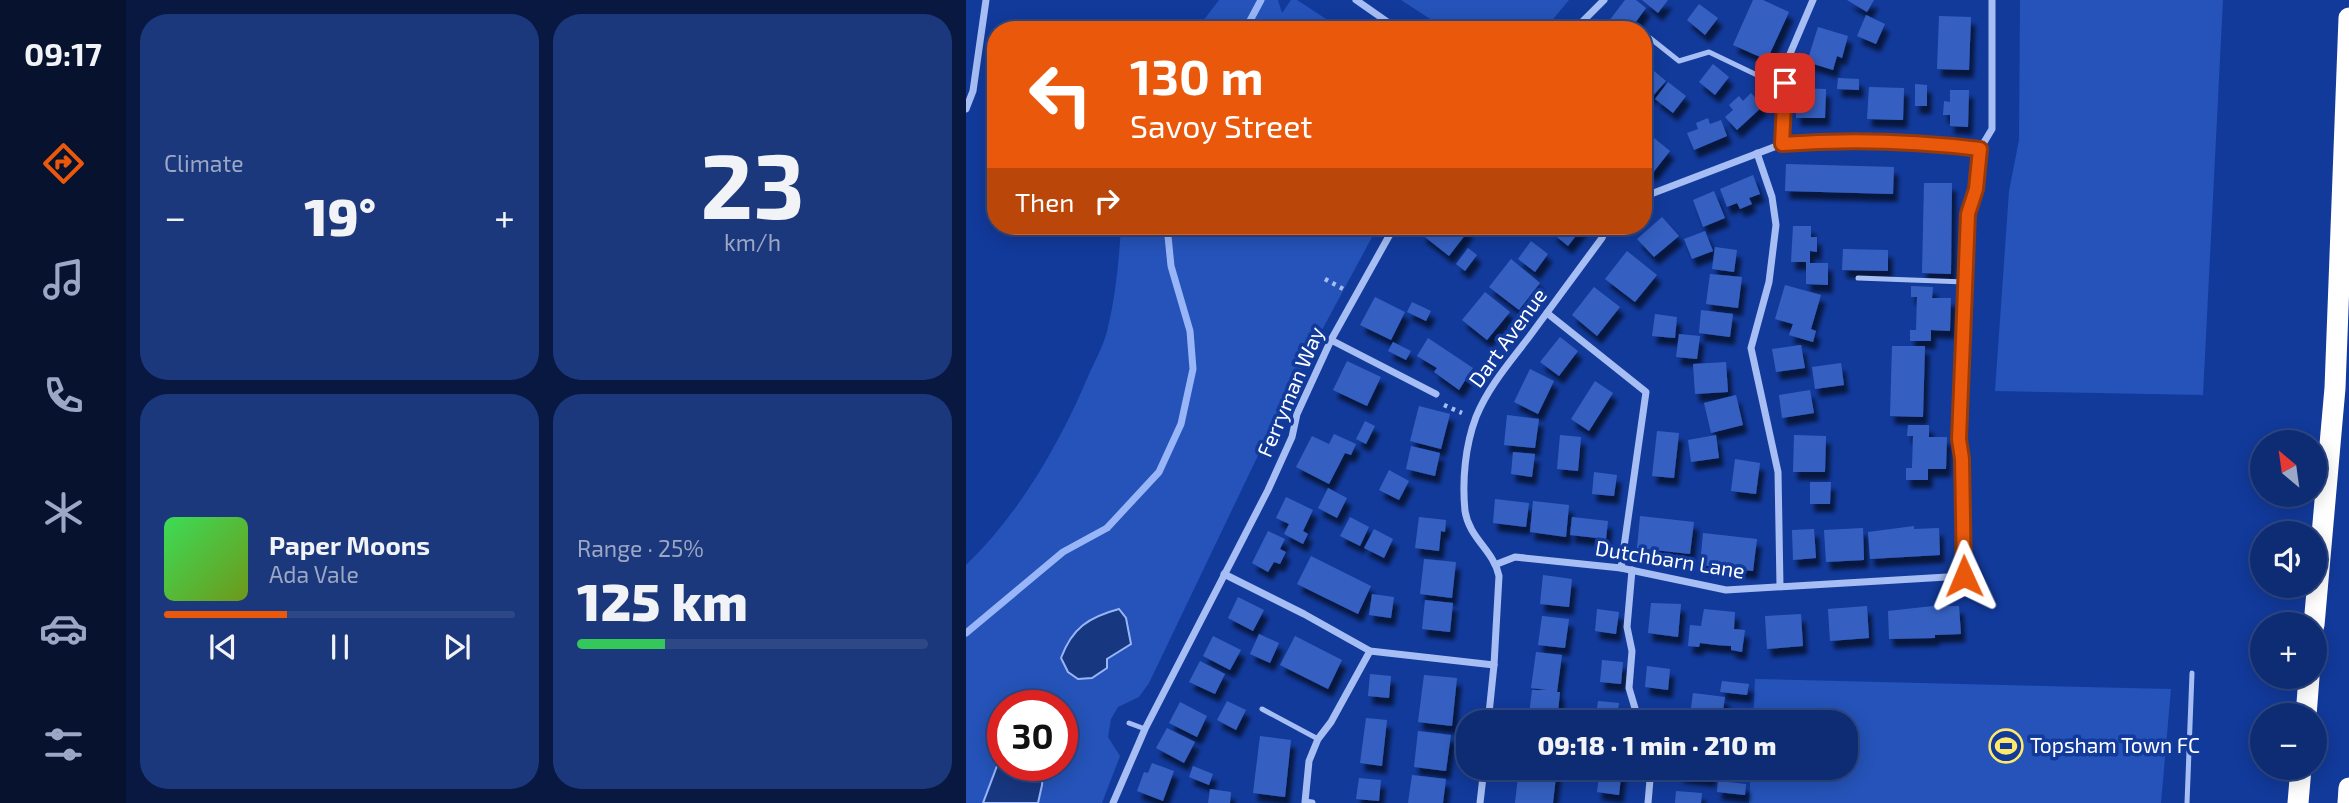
<!DOCTYPE html>
<html lang="en">
<head>
<meta charset="utf-8">
<style>
  :root { --surface:#0e2c74; --page:#1c387c; --text:#f1f3f6; --muted:#9ba7c5; --line:#2e4886; --accent:#ea580c }
  body { margin:0; font-family:"Exo 2",sans-serif; background:var(--page); color:var(--text); height:100vh; display:flex; flex-direction:column; font-size:26px; white-space:nowrap }
  * { box-sizing:border-box; margin:0 }
  p { font-size:23px; color:var(--muted) }
  .icon { flex:none; width:38px; height:38px; fill:none; stroke:currentColor; stroke-width:2; stroke-linecap:round; stroke-linejoin:round }
  .map { position:relative; flex:1; overflow:hidden }
  .drawer { display:flex; flex-direction:column; gap:14px; padding:14px; background:#081840; width:840px }
  .drawer>* { flex:none }
  .guide { position:absolute; left:21px; top:21px; width:665px; height:214px; border-radius:28px; box-shadow:0 4px 18px #0003,0 0 0 2px var(--line); background:#ea580c; color:#fff; overflow:hidden }
  .needle { width:46px; rotate:331deg }
  .buttons { position:absolute; left:1284px; top:430px; display:grid; gap:14px }
  .buttons a { display:grid; place-items:center; width:77px; height:77px; border-radius:50%; background:var(--surface); box-shadow:0 4px 18px #0003,0 0 0 2px var(--line); font-size:35px }
  .speed { position:absolute; left:21px; top:690px; display:flex; gap:14px; font-size:35px; font-weight:700; text-align:center }
  .speed>* { display:grid; place-content:center; width:91px; height:91px; border-radius:50%; background:var(--surface); box-shadow:0 4px 18px #0003,0 0 0 2px var(--line); line-height:1 }
  .speed .limit { border:10px solid #d22; background:#fff; color:#111 }
  .pin { position:absolute; display:grid; place-items:center; width:60px; height:60px; color:#fff; margin:-30px; border-radius:14px; box-shadow:0 4px 10px #0006 }
  .me { position:absolute; width:77px; margin:-38px; rotate:359deg; stroke-linejoin:round; filter:drop-shadow(0 0 5px #0008) }
  .turn { display:flex; align-items:center; gap:24px; height:147px; padding:0 28px; font-size:32px }
  .turn .icon { width:91px; height:91px; stroke-width:2.5 }
  .turn b { display:block; font-size:49px; line-height:60px }
  .then { display:flex; align-items:center; height:66px; padding:0 28px; background:#0003; gap:14px; font-size:26px }
  .big { font-size:52px; font-weight:800; line-height:1.1 }
  .drawer .card { flex:1; display:flex; flex-direction:column; justify-content:center; gap:10px; min-width:0; padding:0 24px; border-radius:28px; background:var(--page) }
  .drawer .dial { align-items:center; gap:0 }
  .dial b { font-size:91px; line-height:1 }
  .song { display:flex; align-items:center; gap:21px }
  .cover { width:84px; height:84px; border-radius:10px; background:linear-gradient(135deg,hsl(130 70% 55%),hsl(80 70% 35%)) }
  .played { height:7px; border-radius:4px; background:linear-gradient(90deg,var(--accent) 35%,var(--line) 35%) }
  .keys { display:flex; justify-content:space-around; direction:ltr }
  .heat { display:flex; justify-content:space-between; align-items:center; font-size:38px; direction:ltr }
  .charge { height:10px; border-radius:5px; background:linear-gradient(90deg,#34c759 25%,var(--line) 0) }
  .drawer .tiles { flex:1; display:grid; gap:14px; grid-template-columns:repeat(2,1fr) }
  .trip { position:absolute; left:490px; top:710px; width:402px; height:70px; border-radius:28px; background:var(--surface); box-shadow:0 4px 18px #0003,0 0 0 2px var(--line); font-weight:800; line-height:70px; text-align:center }
  main { display:flex; flex:1; min-height:0 }
  .tab-bar { display:flex; flex-direction:column; width:126px; justify-content:space-around; align-items:center; background:#06122e; color:var(--muted) }
  .tab-bar .icon { width:49px; height:49px }
  .tab-bar .selected { color:var(--accent) }
  .tab-bar b { font-size:32px; color:var(--text) }
  .map>svg:first-child { display:block }
  .green { fill:#2553b9; fill-rule:evenodd }
  .water { fill:#183781; stroke:#98b6f7; stroke-width:2 }
  .lines { fill:none; stroke-linecap:round; stroke-linejoin:round }
  .stream { stroke:#98b6f7; stroke-width:7 }
  .building { fill:#3661c1; filter:url(#shadow) }
  .path { stroke:#a6bef4; stroke-width:4.5; stroke-dasharray:3.5 5; stroke-linecap:butt }
  .service { stroke:#a6bef4; stroke-width:5 }
  .minor { stroke:#a6bef4; stroke-width:7 }
  .motorway { stroke:#fff; stroke-width:21 }
  .route-casing { stroke:#983908; stroke-width:18 }
  .route { stroke:#ea580c; stroke-width:12 }
  .labels { text-anchor:middle; stroke-width:7; stroke-linejoin:round; paint-order:stroke }
  .street-label { font-size:21px; fill:#fff; stroke:#123a9b }
  .poi-label { font-size:21px; fill:#fff; stroke:#123a9b; text-anchor:start }
</style>
</head>
<body>
<main>
<nav class="tab-bar">
<b>09:17</b>
<svg class="icon selected" aria-label="directions" viewBox="0 0 24 24"><path d="M12 3l9 9-9 9-9-9zM9 14v-3h6M13 9l2 2-2 2"/></svg>
<svg class="icon" aria-label="music" viewBox="0 0 24 24"><path d="M9 18V5l10-2v13"/><circle cx="6" cy="18" r="3"/><circle cx="16" cy="16" r="3"/></svg>
<svg class="icon" aria-label="phone" viewBox="0 0 24 24"><path d="M5 4h4l2 5-3 2q2 4 5 5l2-3 5 2v4C11 20 4 13 5 4z"/></svg>
<svg class="icon" aria-label="climate" viewBox="0 0 24 24"><path d="M12 3v18M4 7l16 10M4 17L20 7"/></svg>
<svg class="icon" aria-label="car" viewBox="0 0 24 24"><path d="M5 17H2v-5l4-1 3-4h7l3 4 3 1v5h-3M9 17h6M6 11h13"/><circle cx="7" cy="17" r="2"/><circle cx="17" cy="17" r="2"/></svg>
<svg class="icon" aria-label="filters" viewBox="0 0 24 24"><path d="M4 7h16M4 17h16"/><circle cx="9" cy="7" r="2"/><circle cx="15" cy="17" r="2"/></svg>
</nav>
<section class="drawer">
<div class="tiles">
<div class="card"><p>Climate</p>
<div class="heat"><a>−</a><b class="big">19°</b><a>+</a></div>
</div>
<div class="card dial"><b>23</b><p>km/h</p></div>
<div class="card">
<div class="song"><i class="cover"></i><div><b>Paper Moons</b><p>Ada Vale</p></div></div>
<div class="played"></div>
<div class="keys"><svg class="icon" aria-label="previous" viewBox="0 0 24 24"><path d="M18 5L8 12l10 7zM5 5v14"/></svg><svg class="icon" aria-label="pause" viewBox="0 0 24 24"><path d="M8 5v14M16 5v14"/></svg><svg class="icon" aria-label="next" viewBox="0 0 24 24"><path d="M6 5l10 7-10 7zM19 5v14"/></svg></div>
</div>
<div class="card"><p>Range · 25%</p><b class="big">125 km</b><div class="charge"></div></div>
</div>
</section>
<div class="map">
<svg width="1383" height="803" viewBox="0 0 1383 803">
  <defs>
    <filter id="shadow"><feDropShadow dx="4.5" dy="8" stdDeviation="2" flood-color="#0009"/></filter>
  </defs>
  <rect width="100%" height="100%" fill="#123a9b"/>
  <!-- green -->
  <g class="green">
    <polygon points="253,0 312,0 316,13 325,0 331,0 377,30 230,30"/>
    <polygon points="435,0 603,0 578,30 481,30"/>
    <polygon points="1054,0 1257,0 1237,395 1029,391 1043,191 1053,140"/>
    <path d="M155 226H412L321 395 183 683 173 697 152 707 145 719 142 737 154 756 136 803H0V565C55 512 95 441 124 372 131 357 139 342 142 327 150 294 153 260 155 226ZM37 705H96V765H37Z"/>
    <polygon points="789,679 1205,689 1195,803 783,803 785,768 880,768 880,723 787,723"/>
  </g>
  <!-- water -->
  <g class="water">
    <path d="M153 609 160 618 165 644 141 659V668L126 678 112 679 102 672 95 658C106 628 123 617 153 609Z"/>
    <polygon points="37,745 37,765 77,765 76,785 72,803 17,803 34,758 33,750"/>
  </g>
  <g class="lines">
    <!-- stream -->
    <g class="stream">
      <polyline points="279,30 295,0"/>
      <polyline points="0,633 97,552 141,528 193,472 215,424 227,369 224,331 205,266 201,226"/>
    </g>
  </g>
  <!-- building -->
  <g class="building">
    <polygon points="659,0 670,0 680,8 664,30 636,30"/>
    <polygon points="676,0 702,0 692,13"/>
    <polygon points="787,0 797,0 823,12 801,60 767,45"/>
    <polygon points="881,0 908,0 901,12"/>
    <polygon points="733,4 752,18 739,35 721,20"/>
    <polygon points="900,15 919,24 910,44 891,36"/>
    <polygon points="973,16 1005,17 1003,70 971,69"/>
    <polygon points="852,27 882,36 876,58 871,56 867,70 841,62"/>
    <polygon points="747,64 763,77 749,95 733,82"/>
    <polygon points="682,66 700,81 686,97 677,89 677,73"/>
    <polygon points="872,78 893,79 893,90 871,89"/>
    <polygon points="702,82 720,96 707,113 689,99"/>
    <polygon points="949,84 961,85 961,106 949,106"/>
    <polygon points="903,87 938,88 937,120 901,119"/>
    <polygon points="830,88 860,89 859,118 830,118"/>
    <polygon points="984,90 1003,90 1002,127 984,126 984,115 977,115 978,101 984,102"/>
    <polygon points="785,93 797,106 771,130 759,117 767,110 763,105 773,96 777,101"/>
    <polygon points="742,118 744,124 755,120 761,136 728,150 721,133 732,129 730,123"/>
    <polygon points="682,133 704,151 686,174 677,167 677,139"/>
    <polygon points="820,164 928,167 927,194 819,191"/>
    <polygon points="787,175 794,194 783,198 786,204 774,209 771,203 761,207 754,189"/>
    <polygon points="958,183 986,183 985,274 956,273"/>
    <polygon points="748,191 759,218 737,227 727,200"/>
    <polygon points="696,217 713,236 688,257 671,239"/>
    <polygon points="461,226 497,226 503,230 483,256 455,234"/>
    <polygon points="592,226 617,226 617,227 602,246 586,233"/>
    <polygon points="827,226 845,226 845,237 851,237 851,252 844,251 844,263 862,263 862,285 840,284 840,262 825,262"/>
    <polygon points="739,231 747,251 726,259 718,239"/>
    <polygon points="565,241 582,254 569,272 552,259"/>
    <polygon points="749,247 771,250 768,272 746,269"/>
    <polygon points="502,248 511,255 499,271 490,264"/>
    <polygon points="877,249 922,250 922,271 876,270"/>
    <polygon points="661,251 691,275 669,302 639,279"/>
    <polygon points="545,259 574,283 553,310 523,287"/>
    <polygon points="744,274 776,277 772,308 740,304"/>
    <polygon points="819,285 855,295 845,329 850,331 847,342 823,335 827,324 809,319"/>
    <polygon points="945,286 967,287 966,298 985,298 984,331 965,330 965,341 944,341 944,330 950,330 951,297 945,297"/>
    <polygon points="628,287 654,307 631,336 606,315"/>
    <polygon points="519,292 544,312 521,340 496,320"/>
    <polygon points="409,297 439,312 425,340 394,325"/>
    <polygon points="446,302 465,311 460,321 441,312"/>
    <polygon points="735,310 767,314 764,337 733,333"/>
    <polygon points="689,314 711,317 709,338 686,336"/>
    <polygon points="713,334 734,336 731,359 710,357"/>
    <polygon points="594,337 612,351 593,376 574,362"/>
    <polygon points="462,338 507,368 493,390 468,372 471,368 451,356"/>
    <polygon points="427,342 445,351 440,360 422,351"/>
    <polygon points="835,345 839,368 810,372 806,349"/>
    <polygon points="926,346 959,346 957,417 924,416"/>
    <polygon points="381,361 415,377 401,406 367,390"/>
    <polygon points="760,362 762,392 729,394 727,364"/>
    <polygon points="875,363 878,385 849,389 846,367"/>
    <polygon points="564,369 588,381 572,414 548,402"/>
    <polygon points="629,381 647,393 623,431 605,419"/>
    <polygon points="844,390 848,413 816,418 813,395"/>
    <polygon points="770,395 777,425 745,433 738,403"/>
    <polygon points="453,406 484,414 475,449 444,441"/>
    <polygon points="541,415 573,419 569,448 538,445"/>
    <polygon points="399,421 409,426 400,444 390,439"/>
    <polygon points="942,425 963,425 963,437 981,437 980,469 962,469 962,480 940,480 940,468 946,468 947,436 941,436"/>
    <polygon points="691,431 713,433 708,478 686,476"/>
    <polygon points="368,434 390,444 385,455 379,453 363,484 330,467 346,436 363,444"/>
    <polygon points="594,435 615,437 612,471 591,469"/>
    <polygon points="750,435 753,458 725,462 722,440"/>
    <polygon points="828,435 860,436 859,472 827,472"/>
    <polygon points="445,446 474,453 469,476 440,469"/>
    <polygon points="547,452 569,454 566,477 545,474"/>
    <polygon points="769,459 794,463 790,494 765,491"/>
    <polygon points="423,470 443,481 433,500 413,490"/>
    <polygon points="628,472 651,475 648,496 626,494"/>
    <polygon points="844,482 865,482 864,504 844,504"/>
    <polygon points="362,488 381,498 371,518 352,508"/>
    <polygon points="320,497 347,510 337,531 342,534 337,544 318,534 323,524 310,518"/>
    <polygon points="529,499 563,503 560,527 527,523"/>
    <polygon points="567,501 603,505 600,537 564,532"/>
    <polygon points="674,516 728,522 724,554 671,548"/>
    <polygon points="384,517 403,527 394,546 374,536"/>
    <polygon points="453,517 480,520 479,532 475,531 473,551 449,548"/>
    <polygon points="606,517 642,521 640,539 604,535"/>
    <polygon points="948,526 948,529 973,528 974,555 904,559 902,532"/>
    <polygon points="897,528 898,560 860,562 858,530"/>
    <polygon points="408,529 427,539 418,558 398,548"/>
    <polygon points="848,529 850,558 827,560 826,530"/>
    <polygon points="302,531 319,539 314,549 320,552 314,564 308,562 302,572 286,563"/>
    <polygon points="737,533 791,539 787,571 734,565"/>
    <polygon points="345,556 405,586 392,614 331,584"/>
    <polygon points="458,559 490,562 486,598 454,594"/>
    <polygon points="577,575 606,579 603,607 574,604"/>
    <polygon points="406,594 428,597 425,618 403,615"/>
    <polygon points="272,597 298,610 287,631 262,618"/>
    <polygon points="459,600 487,603 484,632 456,629"/>
    <polygon points="685,603 715,604 712,637 682,633"/>
    <polygon points="901,606 903,638 864,641 862,609"/>
    <polygon points="967,606 993,606 995,634 969,635 969,638 923,639 922,611"/>
    <polygon points="631,609 653,612 650,634 629,631"/>
    <polygon points="738,609 769,612 768,629 779,630 776,652 765,650 765,646 750,645 734,643 733,647 722,646 724,625 735,626"/>
    <polygon points="835,614 837,646 801,649 799,616"/>
    <polygon points="576,616 603,619 599,648 572,645"/>
    <polygon points="293,634 313,643 304,663 284,654"/>
    <polygon points="247,636 275,650 264,670 237,656"/>
    <polygon points="329,636 376,660 362,689 314,665"/>
    <polygon points="570,652 596,655 591,692 594,692 591,723 562,723 566,690 581,690 565,688"/>
    <polygon points="636,660 657,662 655,684 634,682"/>
    <polygon points="234,661 259,674 249,694 223,682"/>
    <polygon points="681,666 704,669 702,690 679,687"/>
    <polygon points="404,674 425,676 423,698 402,696"/>
    <polygon points="458,675 491,678 486,726 452,722"/>
    <polygon points="756,681 783,684 781,695 754,692"/>
    <polygon points="727,693 759,697 756,718 751,718 751,723 723,723"/>
    <polygon points="261,701 280,710 270,730 251,720"/>
    <polygon points="632,701 653,703 650,723 629,722"/>
    <polygon points="214,702 241,716 231,737 203,723"/>
    <polygon points="400,718 421,720 416,766 394,763"/>
    <polygon points="201,728 229,742 218,763 190,748"/>
    <polygon points="452,731 485,735 480,771 448,767"/>
    <polygon points="294,736 325,740 319,797 287,793"/>
    <polygon points="186,763 208,771 197,801 171,791 178,772 182,773"/>
    <polygon points="227,766 247,774 243,785 223,777"/>
    <polygon points="553,768 591,768 587,803 549,803"/>
    <polygon points="634,768 656,768 653,795 631,792"/>
    <polygon points="714,768 746,768 745,779 713,775"/>
    <polygon points="446,775 480,779 477,803 442,803"/>
    <polygon points="393,778 415,780 413,801 390,799"/>
    <polygon points="752,781 780,784 779,795 751,792"/>
    <polygon points="244,789 265,792 264,803 242,803"/>
    <polygon points="710,791 736,793 735,803 709,803"/>
  </g>
  <g class="lines">
    <!-- path -->
    <g class="path">
      <polyline points="359,279 379,290"/>
      <polyline points="478,405 496,413"/>
    </g>
    <!-- service -->
    <g class="service">
      <polyline points="684,38 713,61 743,52 793,76 819,83"/>
      <polyline points="892,278 999,282"/>
      <polyline points="296,709 352,739"/>
      <polyline points="163,723 179,729"/>
      <polyline points="1221,803 1226,673"/>
    </g>
    <!-- minor -->
    <g class="minor">
      <polyline points="390,0 433,30"/>
      <polyline points="608,30 638,0"/>
      <polyline points="0,109 7,91 20,0"/>
      <polyline points="816,144 818,68 847,0"/>
      <polyline points="791,153 806,197 810,225 803,282 785,348 812,472 814,586"/>
      <polyline points="677,197 816,144 858,140 983,145 1014,149"/>
      <polyline points="527,226 528,227"/>
      <polyline points="581,313 680,392 655,568"/>
      <polyline points="365,340 470,394"/>
      <polyline points="531,564 549,557 655,568 760,590 998,576 996,459 993,439 1002,214 1010,189 1014,149 1026,129 1026,0"/>
      <polyline points="666,570 661,627 666,651 663,688 671,715 677,723"/>
      <polyline points="258,574 338,614 404,651 528,665"/>
      <path d="M522 723 528 665 533 576C528 551 503 538 499 511 496 481 499 446 510 417 522 387 544 362 563 337 587 304 612 271 636 238L641 226"/>
      <polyline points="147,803 179,729 302,490 326,437 331,414 365,340 423,236 430,226"/>
      <polyline points="346,803 339,802 343,761 352,739 365,722 404,651"/>
      <polyline points="514,803 518,768"/>
      <polyline points="682,803 685,768"/>
    </g>
    <!-- motorway -->
    <g class="motorway">
      <polyline points="1348,625 1369,388 1383,18"/>
      <polyline points="1340,716 1343,677"/>
      <polyline points="1332,803 1335,768"/>
      <polyline points="1382,803 1383,788"/>
    </g>
  </g>
  <g class="lines">
    <defs>
      <path id="route" d="M819 83 816 144C881 139 948 141 1014 149L1010 189 1002 214 993 439 996 459 998 576"/>
    </defs>
    <!-- route casing -->
    <use href="#route" class="route-casing"/>
    <!-- route -->
    <use href="#route" class="route"/>
  </g>
  <!-- icons -->
  <defs>
    <symbol id="stadium-ring" viewBox="-11 -11 22 22"><circle r="9.5" fill="#123a9b" stroke="#ffe969" stroke-width="1.5"/><path d="M0-5a6.5 5 0 1 0 0 10a6.5 5 0 1 0 0-10ZM-3.5-1.8h7v3.6h-7Z" fill="#ffe969"/></symbol>
  </defs>
  <g fill-rule="evenodd">
    <use href="#stadium-ring" x="1021" y="727" width="38" height="38"/>
  </g>
  <g class="labels">
    <!-- street labels -->
    <g class="street-label">
      <text transform="translate(542 338) rotate(-54)" y="7">Dart Avenue</text>
      <text transform="translate(325 392) rotate(-67)" y="7">Ferryman Way</text>
      <text transform="translate(704 560) rotate(9)" y="7">Dutchbarn Lane</text>
    </g>
    <!-- poi labels -->
    <g class="poi-label">
      <text x="1064" y="753">Topsham Town FC</text>
    </g>
  </g>
</svg>
<div class="buttons">
<a><svg class="needle" viewBox="-14 -14 28 28"><path d="M0-13l5 13h-10z" fill="#e53935"/><path d="M0 13l5-13h-10z" fill="#9ba7c5"/></svg></a>
<a><svg class="icon" aria-label="sound" viewBox="0 0 24 24"><path d="M4 9h4l5-4v14l-5-4H4zM17 9q2 3 0 6"/></svg></a>
<a>+</a>
<a>−</a>
</div>
<div class="speed"><div class="limit">30</div></div>
<div class="pin" style="left:819px;top:83px;background:#d93025"><svg class="icon" aria-label="arrive" viewBox="0 0 24 24"><path d="M6 21V4h12l-3 4 3 4H6"/></svg></div>
<svg class="me" style="left:998px;top:576px" viewBox="-20 -20 40 40"><path d="M0-17L14 15 0 8-14 15z" fill="#ea580c" stroke="#fff" stroke-width="4"/></svg>
<div class="trip">09:18 · 1 min · 210 m</div>
<div class="guide">
<div class="turn"><svg class="icon" aria-label="left" viewBox="0 0 24 24"><path d="M17 20v-9H6M10 6l-5 5 5 5"/></svg><div><b>130 m</b>Savoy Street</div></div>
<div class="then">Then<svg class="icon" aria-label="right" viewBox="0 0 24 24"><path d="M7 20v-9h11M14 6l5 5-5 5"/></svg></div>
</div>
</div>
</main>
</body>
</html>
